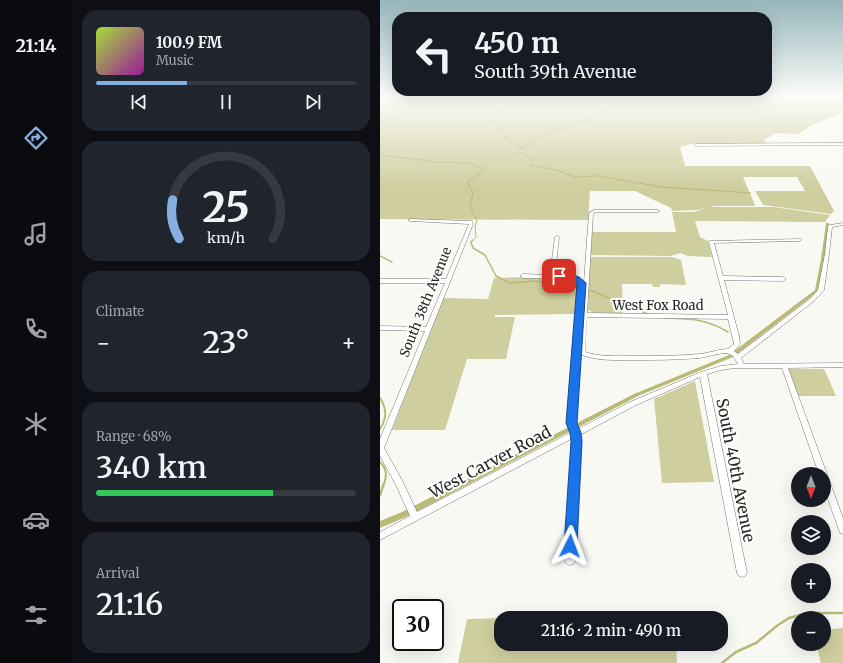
<!DOCTYPE html>
<html lang="en">
<head>
<meta charset="utf-8">
<style>
  :root { --surface:#171b24; --page:#20242c; --text:#f1f3f6; --muted:#9ea1a6; --line:#363941; --accent:#85afe0 }
  body { margin:0; font-family:Merriweather,serif; background:var(--page); color:var(--text); height:100vh; display:flex; flex-direction:column; font-size:15px; white-space:nowrap }
  * { box-sizing:border-box; margin:0 }
  p { font-size:13px; color:var(--muted) }
  .icon { flex:none; width:22px; height:22px; fill:none; stroke:currentColor; stroke-width:2; stroke-linecap:round; stroke-linejoin:round }
  .map { position:relative; flex:1; overflow:hidden }
  .sheet { display:flex; flex-direction:column; gap:10px; padding:10px; background:#0d0f14; width:308px }
  .sheet>* { flex:none }
  .banner { position:absolute; left:12px; top:12px; width:380px; height:84px; border-radius:16px; box-shadow:0 4px 16px #0002; background:#171b24; color:var(--text); overflow:hidden }
  .needle { width:26px; rotate:180deg }
  .controls { position:absolute; left:411px; top:467px; display:grid; gap:8px }
  .controls a { display:grid; place-items:center; width:40px; height:40px; border-radius:50%; background:var(--surface); box-shadow:0 4px 16px #0002; font-size:20px }
  .speed { position:absolute; left:12px; top:599px; display:flex; gap:8px; font-size:20px; font-weight:700; text-align:center }
  .speed>* { display:grid; place-content:center; width:52px; height:52px; border-radius:50%; background:var(--surface); box-shadow:0 4px 16px #0002; line-height:1 }
  .speed .limit { border:2px solid #111; border-radius:6px; background:#fff; color:#111 }
  .pin { position:absolute; display:grid; place-items:center; width:34px; height:34px; color:#fff; margin:-17px; border-radius:8px; box-shadow:0 2px 6px #0006 }
  .me { position:absolute; width:44px; margin:-22px; rotate:3deg; stroke-linejoin:round; filter:drop-shadow(0 0 3px #0008) }
  .turn { display:flex; align-items:center; gap:14px; height:84px; padding:0 16px; font-size:18px }
  .turn .icon { width:52px; height:52px; stroke-width:2.5 }
  .turn b { display:block; font-size:28px; line-height:34px }
  .big { font-size:30px; font-weight:600; line-height:1.1 }
  .sheet .tile { flex:1; display:flex; flex-direction:column; justify-content:center; gap:6px; min-width:0; padding:0 14px; border-radius:16px; background:var(--page) }
  .sheet .dial { align-items:center; gap:0 }
  .dial svg { height:104px; overflow:visible; fill:none; stroke:var(--line); stroke-width:7; stroke-linecap:round; text-anchor:middle }
  .dial text { fill:var(--text); stroke:none }
  .song { display:flex; align-items:center; gap:12px }
  .cover { width:48px; height:48px; border-radius:6px; background:linear-gradient(135deg,hsl(80 70% 55%),hsl(300 70% 35%)) }
  .played { height:4px; border-radius:2px; background:linear-gradient(90deg,var(--accent) 35%,var(--line) 35%) }
  .keys { display:flex; justify-content:space-around; direction:ltr }
  .heat { display:flex; justify-content:space-between; align-items:center; font-size:22px; direction:ltr }
  .charge { height:6px; border-radius:3px; background:linear-gradient(90deg,#34c759 68%,var(--line) 0) }
  .trip { position:absolute; left:114px; top:611px; width:234px; height:40px; border-radius:16px; background:var(--surface); box-shadow:0 4px 16px #0002; font-weight:600; line-height:40px; text-align:center }
  main { display:flex; flex:1; min-height:0 }
  .tabs { display:flex; flex-direction:column; width:72px; justify-content:space-around; align-items:center; background:#090b0e; color:var(--muted) }
  .tabs .icon { width:28px; height:28px }
  .tabs .current { color:var(--accent) }
  .tabs b { font-size:18px; color:var(--text) }
  .map>svg:first-child { display:block }
  .green { fill:#cece9f }
  .lines { fill:none; stroke-linecap:round; stroke-linejoin:round }
  .stream-far3 { stroke:#bab976; stroke-width:1 }
  .stream-far2 { stroke:#bab976; stroke-width:1.5 }
  .stream-far1 { stroke:#bab976; stroke-width:2 }
  .stream { stroke:#bab976; stroke-width:2.5 }
  .canal { fill:#bab976; fill-rule:evenodd }
  .minor-casing { stroke:#767671; stroke-width:1 }
  .minor { fill:#fff; fill-rule:evenodd }
  .route { fill:#1a73e8; stroke:#114b97 }
  .labels { text-anchor:middle; stroke-width:4; stroke-linejoin:round; paint-order:stroke }
  .street-label { font-size:13px; fill:#262624; stroke:#fffffe }
  .near-street-label { font-size:16px; fill:#262624; stroke:#fffffe }
</style>
</head>
<body>
<main>
<nav class="tabs">
<b>21:14</b>
<svg class="icon current" aria-label="directions" viewBox="0 0 24 24"><path d="M12 3l9 9-9 9-9-9zM9 14v-3h6M13 9l2 2-2 2"/></svg>
<svg class="icon" aria-label="music" viewBox="0 0 24 24"><path d="M9 18V5l10-2v13"/><circle cx="6" cy="18" r="3"/><circle cx="16" cy="16" r="3"/></svg>
<svg class="icon" aria-label="phone" viewBox="0 0 24 24"><path d="M5 4h4l2 5-3 2q2 4 5 5l2-3 5 2v4C11 20 4 13 5 4z"/></svg>
<svg class="icon" aria-label="climate" viewBox="0 0 24 24"><path d="M12 3v18M4 7l16 10M4 17L20 7"/></svg>
<svg class="icon" aria-label="car" viewBox="0 0 24 24"><path d="M5 17H2v-5l4-1 3-4h7l3 4 3 1v5h-3M9 17h6M6 11h13"/><circle cx="7" cy="17" r="2"/><circle cx="17" cy="17" r="2"/></svg>
<svg class="icon" aria-label="filters" viewBox="0 0 24 24"><path d="M4 7h16M4 17h16"/><circle cx="9" cy="7" r="2"/><circle cx="15" cy="17" r="2"/></svg>
</nav>
<section class="sheet">
<div class="tile">
<div class="song"><i class="cover"></i><div><b>100.9 FM</b><p>Music</p></div></div>
<div class="played"></div>
<div class="keys"><svg class="icon" aria-label="previous" viewBox="0 0 24 24"><path d="M18 5L8 12l10 7zM5 5v14"/></svg><svg class="icon" aria-label="pause" viewBox="0 0 24 24"><path d="M8 5v14M16 5v14"/></svg><svg class="icon" aria-label="next" viewBox="0 0 24 24"><path d="M6 5l10 7-10 7zM19 5v14"/></svg></div>
</div>
<div class="tile dial"><svg viewBox="0 0 100 80">
<path d="M14 69A42 42 0 1 1 86 69"/>
<path d="M14 69A42 42 0 0 1 9 39" stroke="#85afe0"/>
<text x="50" y="56" font-size="32" font-weight="700">25</text>
<text x="50" y="72" font-size="11">km/h</text>
</svg></div>
<div class="tile"><p>Climate</p>
<div class="heat"><a>−</a><b class="big">23°</b><a>+</a></div>
</div>
<div class="tile"><p>Range · 68%</p><b class="big">340 km</b><div class="charge"></div></div>
<div class="tile"><p>Arrival</p><b class="big">21:16</b></div>
</section>
<div class="map">
<svg width="463" height="663" viewBox="0 0 463 663">
  <rect width="100%" height="100%" fill="#f9f9f4"/>
  <!-- green -->
  <g class="green">
    <polygon points="0,96 463,96 463,113 434,124 418,134 396,133 384,140 386,144 312,144 300,147 305,166 430,166 454,211 451,214 383,205 375,191 425,191 417,177 363,177 375,205 374,206 335,206 316,210 292,211 291,208 255,191 210,191 208,220 0,219"/>
    <polygon points="328,207 393,207 450,215 445,222 315,221 320,237 328,241 332,257 308,256 300,253 291,256 210,255 211,232 296,232 292,212 314,212"/>
    <polygon points="209,257 292,257 301,260 306,285 280,284 280,287 273,287 272,284 242,284 243,314 216,314 208,310"/>
    <path d="M114 278C134 278 185 273 199 283L197 314 115 315V317H135L126 359H87L65 430H12L63 298 108 299Z"/>
    <polygon points="408,369 444,369 456,396 416,396"/>
    <polygon points="315,381 334,482 282,483 274,399"/>
    <polygon points="121,618 121,644 296,644 297,663 78,663 87,619"/>
    <polygon points="463,628 463,663 441,663 436,644 444,644 444,630"/>
  </g>
  <g class="lines">
    <!-- stream-far3 -->
    <g class="stream-far3">
      <polyline points="120,96 128,98 132,102 116,118 115,124 118,126 119,131 124,132 125,138 142,148"/>
      <polyline points="195,96 218,105 221,111 206,120 157,137 149,145 143,147 138,152 153,159 151,165 177,170 194,177 218,176 282,187 371,193"/>
      <polyline points="0,155 57,162 90,163 101,168 103,172 87,182 93,193 90,206 97,221 95,227 96,237 92,241"/>
    </g>
    <!-- stream-far2 -->
    <g class="stream-far2">
      <polyline points="93,240 91,242 93,248 105,255 116,276 130,283 155,281 200,288"/>
      <polyline points="0,256 12,262"/>
      <polyline points="208,289 231,299 245,302 267,314"/>
      <path d="M284 318C310 319 325 318 348 332"/>
    </g>
    <!-- stream-far1 -->
    <g class="stream-far1">
      <path d="M0 398C7 409 7 418 0 429"/>
      <path d="M0 462C7 469 7 475 4 484"/>
    </g>
    <!-- stream -->
    <g class="stream">
      <polyline points="0,495 4,483"/>
      <polyline points="342,663 356,652 376,643 398,625 409,618 428,613 463,613"/>
    </g>
    <!-- canal -->
    <polygon class="canal" points="446,223 448,223 449,224 445,259 439,291 353,357 258,396 28,516 0,528 0,521 22,512 254,394 349,355 435,290 441,259"/>
    <defs>
      <g id="minor">
        <polygon points="463,143 463,145 316,146 314,145 316,144"/>
        <path d="M214 210H278L280 211 278 212H215L213 214 207 313 348 315 329 242V241L421 239V240L419 241 334 243 343 276 403 277 406 279 403 281 344 280 359 336 360 344 354 351 358 354 430 299 438 290 445 254 448 226 450 225 463 223V225L452 227 449 254 444 290 434 301 361 358 364 364 463 363V367L408 368 463 518V534L460 533 459 530 444 488V474H439L402 368H355L341 370 327 374 367 573 365 576 362 577 359 576 357 573 320 377 254 406 200 435 201 441 195 561 193 564 190 565 187 564 185 561 193 438 0 540V532L30 516 16 485 0 456V439L45 331 0 330V326L46 327 65 283H0V279H66L89 224 30 221 28 220 30 219 90 221H92L93 224 4 448 23 482 37 512 192 432 187 423 199 283 195 279H190L143 278 140 276 143 274 170 275 175 237 177 236 179 237 175 275 197 276 199 277 204 282 209 213ZM207 317 348 319 354 344 348 349C338 349 330 353 320 354 298 356 274 356 252 356 237 356 220 357 205 352ZM347 353 353 356 358 364 341 366 321 372 250 402 198 429 195 423 200 354C215 361 234 360 251 360 274 360 297 360 319 358 329 357 337 353 347 353Z"/>
      </g>
    </defs>
    <!-- minor casing -->
    <use href="#minor" class="minor-casing"/>
    <!-- minor -->
    <use href="#minor" class="minor"/>
  </g>
  <!-- sky -->
  <linearGradient id="sky" x2="0" y2="1"><stop stop-color="#95b6ba"/><stop offset="0.51" stop-color="#fcfcfa"/><stop offset="1" stop-color="#fcfcfa" stop-opacity="0"/></linearGradient>
  <rect width="463" height="189" fill="url(#sky)"/>
  <!-- route -->
  <polygon class="route" points="176,274 199,277 206,283 197,423 201,433 202,441 197,546 195,551 190,552 186,551 184,546 191,441 190,433 186,423 197,283 194,281 176,278"/>
  <g class="labels">
    <!-- street labels -->
    <g class="street-label">
      <text transform="translate(45 302) rotate(-68)" y="5">South 38th Avenue</text>
      <text x="278" y="310">West Fox Road</text>
    </g>
    <!-- near-street labels -->
    <g class="near-street-label">
      <text transform="translate(110 462) rotate(-28)" y="6">West Carver Road</text>
      <text transform="translate(356 470) rotate(79)" y="6">South 40th Avenue</text>
    </g>
  </g>
</svg>
<div class="controls">
<a><svg class="needle" viewBox="-14 -14 28 28"><path d="M0-13l5 13h-10z" fill="#e53935"/><path d="M0 13l5-13h-10z" fill="#9ea1a6"/></svg></a>
<a><svg class="icon" aria-label="layers" viewBox="0 0 24 24"><path d="M12 4l9 5-9 5-9-5zM3 14l9 5 9-5"/></svg></a>
<a>+</a>
<a>−</a>
</div>
<div class="speed"><div class="limit">30</div></div>
<div class="pin" style="left:179px;top:276px;background:#d93025"><svg class="icon" aria-label="arrive" viewBox="0 0 24 24"><path d="M6 21V4h12l-3 4 3 4H6"/></svg></div>
<svg class="me" style="left:190px;top:546px" viewBox="-20 -20 40 40"><path d="M0-17L14 15 0 8-14 15z" fill="#1a73e8" stroke="#fff" stroke-width="4"/></svg>
<div class="trip">21:16 · 2 min · 490 m</div>
<div class="banner">
<div class="turn"><svg class="icon" aria-label="left" viewBox="0 0 24 24"><path d="M17 20v-9H6M10 6l-5 5 5 5"/></svg><div><b>450 m</b>South 39th Avenue</div></div>
</div>
</div>
</main>
</body>
</html>
